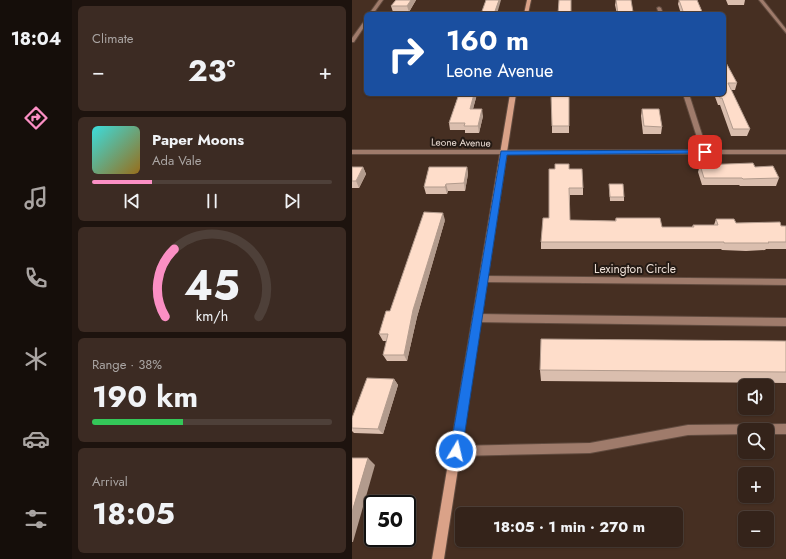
<!DOCTYPE html>
<html lang="en">
<head>
<meta charset="utf-8">
<style>
  :root { --surface:#34231a; --page:#3c2b23; --text:#f1f3f6; --muted:#a9a4a2; --line:#4e4039; --accent:#fb8fc4 }
  body { margin:0; font-family:Jost,sans-serif; background:var(--page); color:var(--text); height:100vh; display:flex; flex-direction:column; font-size:15px; white-space:nowrap }
  * { box-sizing:border-box; margin:0 }
  p { font-size:13px; color:var(--muted) }
  .icon { flex:none; width:22px; height:22px; fill:none; stroke:currentColor; stroke-width:2; stroke-linecap:round; stroke-linejoin:round }
  .map { position:relative; flex:1; overflow:hidden }
  .side { display:flex; flex-direction:column; gap:6px; padding:6px; background:#1d130e; width:280px }
  .side>* { flex:none }
  .banner { position:absolute; left:12px; top:12px; width:362px; height:84px; border-radius:6px; box-shadow:0 1px 3px #0004,0 0 0 1px var(--line); background:#1a4fa0; color:#fff; overflow:hidden }
  .controls { position:absolute; left:386px; top:379px; display:grid; gap:8px }
  .controls a { display:grid; place-items:center; width:36px; height:36px; border-radius:6px; background:var(--surface); box-shadow:0 1px 3px #0004,0 0 0 1px var(--line); font-size:20px }
  .speed { position:absolute; left:12px; top:495px; display:flex; gap:8px; font-size:20px; font-weight:700; text-align:center }
  .speed>* { display:grid; place-content:center; width:52px; height:52px; border-radius:50%; background:var(--surface); box-shadow:0 1px 3px #0004,0 0 0 1px var(--line); line-height:1 }
  .speed .limit { border:2px solid #111; border-radius:6px; background:#fff; color:#111 }
  .pin { position:absolute; display:grid; place-items:center; width:34px; height:34px; color:#fff; margin:-17px; border-radius:8px; box-shadow:0 2px 6px #0006 }
  .me { position:absolute; width:44px; margin:-22px; rotate:9deg; stroke-linejoin:round; filter:drop-shadow(0 0 3px #0008) }
  .turn { display:flex; align-items:center; gap:14px; height:84px; padding:0 16px; font-size:18px }
  .turn .icon { width:52px; height:52px; stroke-width:2.5 }
  .turn b { display:block; font-size:28px; line-height:34px }
  .big { font-size:30px; font-weight:700; line-height:1.1 }
  .side .card { flex:1; display:flex; flex-direction:column; justify-content:center; gap:6px; min-width:0; padding:0 14px; border-radius:6px; background:var(--page) }
  .side .dial { align-items:center; gap:0 }
  .dial svg { height:104px; overflow:visible; fill:none; stroke:var(--line); stroke-width:7; stroke-linecap:round; text-anchor:middle }
  .dial text { fill:var(--text); stroke:none }
  .song { display:flex; align-items:center; gap:12px }
  .cover { width:48px; height:48px; border-radius:6px; background:linear-gradient(135deg,hsl(180 70% 55%),hsl(40 70% 35%)) }
  .played { height:4px; border-radius:2px; background:linear-gradient(90deg,var(--accent) 25%,var(--line) 25%) }
  .keys { display:flex; justify-content:space-around; direction:ltr }
  .heat { display:flex; justify-content:space-between; align-items:center; font-size:22px; direction:ltr }
  .charge { height:6px; border-radius:3px; background:linear-gradient(90deg,#34c759 38%,var(--line) 0) }
  .trip { position:absolute; left:103px; top:507px; width:228px; height:40px; border-radius:6px; background:var(--surface); box-shadow:0 1px 3px #0004,0 0 0 1px var(--line); font-weight:700; line-height:40px; text-align:center }
  main { display:flex; flex:1; min-height:0 }
  .tab-bar { display:flex; flex-direction:column; width:72px; justify-content:space-around; align-items:center; background:#150e0a; color:var(--muted) }
  .tab-bar .icon { width:28px; height:28px }
  .tab-bar .on { color:var(--accent) }
  .tab-bar b { font-size:18px; color:var(--text) }
  .map>svg:first-child { display:block }
  .lines { fill:none; stroke-linecap:round; stroke-linejoin:round }
  .service-casing { stroke:#614b3f; stroke-width:2 }
  .minor-casing { stroke:#614b3f; stroke-width:2 }
  .secondary-casing { stroke:#614b3f; stroke-width:2 }
  .service { fill:#9f7b6b; fill-rule:evenodd }
  .minor { fill:#9f7b6b; fill-rule:evenodd }
  .secondary { fill:#daa288; fill-rule:evenodd }
  .wall { fill:#dabeae }
  .shaded-wall { fill:#b29b8d }
  .building { fill:#feddca; stroke:#b29b8d }
  .route { fill:#1a73e8; stroke:#114b97 }
  .labels { text-anchor:middle; stroke-width:4; stroke-linejoin:round; paint-order:stroke }
  .far-street-label { font-size:10px; fill:#ecded5; stroke:#241a14 }
  .street-label { font-size:12px; fill:#ecded5; stroke:#241a14 }
</style>
</head>
<body>
<main>
<nav class="tab-bar">
<b>18:04</b>
<svg class="icon on" aria-label="directions" viewBox="0 0 24 24"><path d="M12 3l9 9-9 9-9-9zM9 14v-3h6M13 9l2 2-2 2"/></svg>
<svg class="icon" aria-label="music" viewBox="0 0 24 24"><path d="M9 18V5l10-2v13"/><circle cx="6" cy="18" r="3"/><circle cx="16" cy="16" r="3"/></svg>
<svg class="icon" aria-label="phone" viewBox="0 0 24 24"><path d="M5 4h4l2 5-3 2q2 4 5 5l2-3 5 2v4C11 20 4 13 5 4z"/></svg>
<svg class="icon" aria-label="climate" viewBox="0 0 24 24"><path d="M12 3v18M4 7l16 10M4 17L20 7"/></svg>
<svg class="icon" aria-label="car" viewBox="0 0 24 24"><path d="M5 17H2v-5l4-1 3-4h7l3 4 3 1v5h-3M9 17h6M6 11h13"/><circle cx="7" cy="17" r="2"/><circle cx="17" cy="17" r="2"/></svg>
<svg class="icon" aria-label="filters" viewBox="0 0 24 24"><path d="M4 7h16M4 17h16"/><circle cx="9" cy="7" r="2"/><circle cx="15" cy="17" r="2"/></svg>
</nav>
<section class="side">
<div class="card"><p>Climate</p>
<div class="heat"><a>−</a><b class="big">23°</b><a>+</a></div>
</div>
<div class="card">
<div class="song"><i class="cover"></i><div><b>Paper Moons</b><p>Ada Vale</p></div></div>
<div class="played"></div>
<div class="keys"><svg class="icon" aria-label="previous" viewBox="0 0 24 24"><path d="M18 5L8 12l10 7zM5 5v14"/></svg><svg class="icon" aria-label="pause" viewBox="0 0 24 24"><path d="M8 5v14M16 5v14"/></svg><svg class="icon" aria-label="next" viewBox="0 0 24 24"><path d="M6 5l10 7-10 7zM19 5v14"/></svg></div>
</div>
<div class="card dial"><svg viewBox="0 0 100 80">
<path d="M14 69A42 42 0 1 1 86 69"/>
<path d="M14 69A42 42 0 0 1 21 17" stroke="#fb8fc4"/>
<text x="50" y="56" font-size="32" font-weight="700">45</text>
<text x="50" y="72" font-size="11">km/h</text>
</svg></div>
<div class="card"><p>Range · 38%</p><b class="big">190 km</b><div class="charge"></div></div>
<div class="card"><p>Arrival</p><b class="big">18:05</b></div>
</section>
<div class="map">
<svg width="434" height="559" viewBox="0 0 434 559">
  <rect width="100%" height="100%" fill="#462f22"/>
  <g class="lines">
    <defs>
      <polygon id="service" points="434,424 434,434 415,434 415,430 393,430 393,434 336,435 238,453 104,456 100,455 99,451 100,447 104,446 238,443 336,425"/>
      <g id="minor">
        <polygon points="27,0 31,0 21,14 17,14"/>
        <polygon points="407,0 411,0 434,29 434,33"/>
        <polygon points="307,7 309,8 311,14 307,14 305,8"/>
        <polygon points="13,20 14,20 14,24 2,42 0,42 0,38"/>
        <polygon points="331,94 337,94 355,150 434,150 434,154 0,154 0,150 349,150"/>
        <polygon points="132,276 434,279 434,285 132,282 129,281 128,279 129,277"/>
        <polygon points="125,314 434,318 434,326 125,322 122,321 121,318 122,315"/>
      </g>
      <g id="secondary">
        <polygon points="175,0 179,0 176,14 172,14"/>
        <polygon points="158,94 164,94 92,559 80,559"/>
      </g>
    </defs>
    <!-- service casing -->
    <use href="#service" class="service-casing"/>
    <!-- minor casing -->
    <use href="#minor" class="minor-casing"/>
    <!-- secondary casing -->
    <use href="#secondary" class="secondary-casing"/>
    <!-- service -->
    <use href="#service" class="service"/>
    <!-- minor -->
    <use href="#minor" class="minor"/>
    <!-- secondary -->
    <use href="#secondary" class="secondary"/>
  </g>
  <!-- wall -->
  <g class="wall">
    <polygon points="44,0 64,0 57,12 41,12 39,6"/>
    <polygon points="264,0 281,12 288,14 265,14 263,5"/>
    <polygon points="327,0 345,0 351,14 329,14 326,4"/>
    <polygon points="374,0 393,0 392,5 376,5"/>
    <polygon points="372,59 385,83 383,90 379,90 398,129 395,136 379,136 368,105 366,105 362,94 372,94"/>
    <polygon points="107,94 125,94 121,109 131,116 127,133 113,133 113,130 98,130 97,123"/>
    <polygon points="217,94 217,133 200,133 200,126"/>
    <polygon points="290,109 310,127 309,134 291,134 289,116"/>
    <polygon points="348,165 403,167 427,178 424,186 388,186 387,185 350,185 346,172"/>
    <polygon points="0,167 11,167 14,174 7,188 0,188"/>
    <polygon points="115,167 116,174 113,191 96,191 95,194 74,194 72,187"/>
    <polygon points="217,169 231,188 231,195 218,195 218,220 263,221 264,218 310,227 340,227 341,225 362,225 364,219 384,223 434,226 434,249 414,249 413,250 394,251 370,250 369,249 189,249 189,242 197,218"/>
    <polygon points="257,184 272,197 272,201 258,201"/>
    <polygon points="93,220 65,317 55,361 35,361 31,355 35,341 31,341 27,334 38,311"/>
    <polygon points="434,341 434,383 189,381 188,370"/>
    <polygon points="42,379 46,385 31,434 2,433 0,431 0,418"/>
  </g>
  <!-- shaded-wall -->
  <g class="shaded-wall">
    <polygon points="59,0 64,0 57,12 55,6"/>
    <polygon points="147,0 149,0 145,14 142,14"/>
    <polygon points="122,94 125,94 119,116 118,109"/>
    <polygon points="130,109 131,116 127,133 126,126"/>
    <polygon points="11,167 14,174 7,188 4,181"/>
    <polygon points="115,167 116,174 113,191 112,183"/>
    <polygon points="94,184 96,191 95,194 93,187"/>
    <polygon points="91,213 93,220 65,317 55,361 52,355 61,310"/>
    <polygon points="42,379 46,385 31,434 26,429"/>
    <polygon points="16,458 23,465 1,542 0,542 0,512"/>
  </g>
  <!-- building -->
  <g class="building">
    <polygon points="44,0 59,0 55,6 39,6"/>
    <polygon points="134,0 147,0 142,14 129,14"/>
    <polygon points="207,0 219,0 219,14 206,14"/>
    <polygon points="264,0 279,0 281,12 288,12 288,14 266,14"/>
    <polygon points="327,0 345,0 351,14 332,14"/>
    <polygon points="372,59 385,83 376,83 398,129 381,129 370,98 368,98 366,94 372,94"/>
    <polygon points="107,94 122,94 118,109 130,109 126,126 112,126 113,123 97,123"/>
    <polygon points="199,94 217,94 217,126 200,126"/>
    <polygon points="290,109 307,109 310,127 292,126"/>
    <polygon points="401,163 403,167 421,166 427,178 391,179 390,178 352,178 348,165"/>
    <polygon points="203,164 217,164 217,169 230,169 231,188 217,188 218,220 264,221 264,218 308,218 310,227 342,227 341,225 366,225 364,219 382,219 384,223 428,222 429,226 434,226 434,242 416,242 417,243 372,243 372,242 189,242 191,218 197,218 197,169 203,169"/>
    <polygon points="0,167 11,167 4,181 0,181"/>
    <polygon points="77,167 115,167 112,183 94,184 93,187 72,187"/>
    <polygon points="257,184 271,184 272,197 258,197"/>
    <polygon points="72,212 91,213 61,310 52,355 31,355 36,334 27,334 34,311 38,311"/>
    <polygon points="189,339 434,341 434,372 188,370"/>
    <polygon points="15,378 42,379 26,429 0,428 0,418"/>
    <polygon points="0,458 16,458 0,512"/>
  </g>
  <!-- route -->
  <polygon class="route" points="353,150 356,152 355,153 155,155 110,451 108,455 104,457 100,455 98,451 149,151"/>
  <g class="labels">
    <!-- far-street labels -->
    <g class="far-street-label">
      <text transform="translate(109 142) rotate(1)" y="4">Leone Avenue</text>
    </g>
    <!-- street labels -->
    <g class="street-label">
      <text x="283" y="273">Lexington Circle</text>
    </g>
  </g>
</svg>
<div class="controls">
<a><svg class="icon" aria-label="sound" viewBox="0 0 24 24"><path d="M4 9h4l5-4v14l-5-4H4zM17 9q2 3 0 6"/></svg></a>
<a><svg class="icon" aria-label="search" viewBox="0 0 24 24"><circle cx="10" cy="10" r="6"/><path d="M15 15l6 6"/></svg></a>
<a>+</a>
<a>−</a>
</div>
<div class="speed"><div class="limit">50</div></div>
<div class="pin" style="left:353px;top:152px;background:#d93025"><svg class="icon" aria-label="arrive" viewBox="0 0 24 24"><path d="M6 21V4h12l-3 4 3 4H6"/></svg></div>
<svg class="me" style="left:104px;top:451px" viewBox="-20 -20 40 40"><circle r="17" fill="#1a73e8" stroke="#fff" stroke-width="3"/><path d="M0-11L8 9 0 5-8 9z" fill="#fff"/></svg>
<div class="trip">18:05 · 1 min · 270 m</div>
<div class="banner">
<div class="turn"><svg class="icon" aria-label="right" viewBox="0 0 24 24"><path d="M7 20v-9h11M14 6l5 5-5 5"/></svg><div><b>160 m</b>Leone Avenue</div></div>
</div>
</div>
</main>
</body>
</html>
